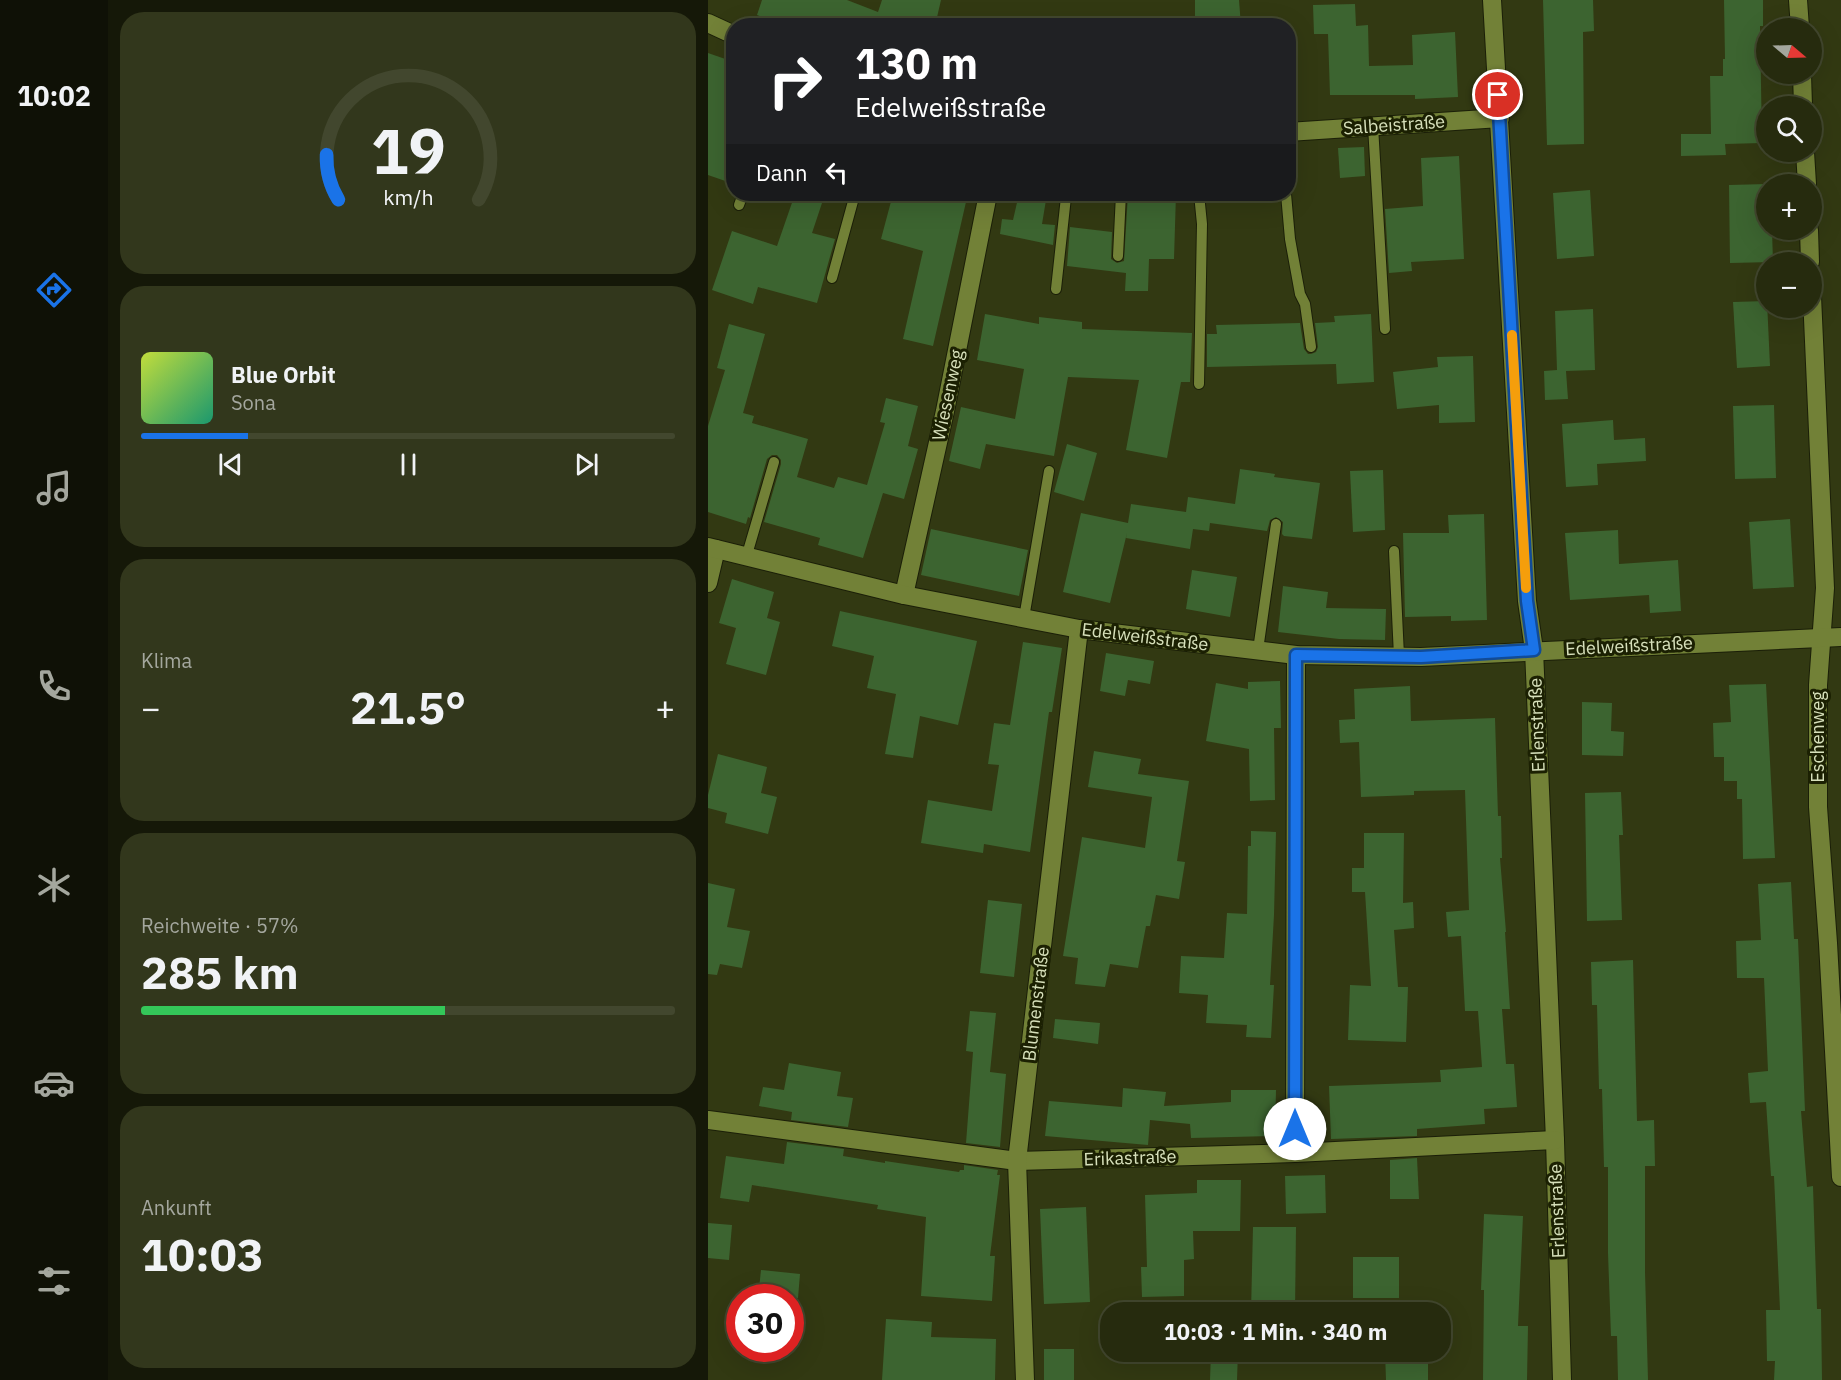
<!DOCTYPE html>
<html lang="de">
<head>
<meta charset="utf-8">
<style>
  :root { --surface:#262b0e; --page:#32371c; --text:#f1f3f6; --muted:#a4a79e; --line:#42472e; --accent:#1a73e8 }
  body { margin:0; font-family:"IBM Plex Sans",sans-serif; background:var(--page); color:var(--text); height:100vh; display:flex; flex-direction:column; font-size:22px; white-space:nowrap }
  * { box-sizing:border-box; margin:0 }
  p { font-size:20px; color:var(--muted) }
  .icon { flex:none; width:33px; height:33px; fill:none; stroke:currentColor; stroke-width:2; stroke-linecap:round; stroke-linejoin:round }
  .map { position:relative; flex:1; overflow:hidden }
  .side { display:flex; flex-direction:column; gap:12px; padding:12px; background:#151808; width:600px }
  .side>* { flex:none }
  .hud { position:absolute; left:18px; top:18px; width:570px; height:183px; border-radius:24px; box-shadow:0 6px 24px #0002,0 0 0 2px var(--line); background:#202124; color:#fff; overflow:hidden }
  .needle { width:39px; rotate:109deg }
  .buttons { position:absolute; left:1048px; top:18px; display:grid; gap:12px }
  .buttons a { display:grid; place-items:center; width:66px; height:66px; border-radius:50%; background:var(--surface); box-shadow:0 6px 24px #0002,0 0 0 2px var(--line); font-size:30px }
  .speed { position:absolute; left:18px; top:1284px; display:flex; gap:12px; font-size:30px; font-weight:700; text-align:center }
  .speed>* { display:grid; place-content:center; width:78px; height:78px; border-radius:50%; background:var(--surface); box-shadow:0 6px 24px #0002,0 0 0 2px var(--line); line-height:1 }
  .speed .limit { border:9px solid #d22; background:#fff; color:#111 }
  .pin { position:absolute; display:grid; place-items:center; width:51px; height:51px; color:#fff; margin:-26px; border:3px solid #fff; border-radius:50%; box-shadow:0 2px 6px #0007 }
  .me { position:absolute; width:66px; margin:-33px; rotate:0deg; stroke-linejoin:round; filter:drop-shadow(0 0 4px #0008) }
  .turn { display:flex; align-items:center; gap:21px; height:126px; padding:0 30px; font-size:27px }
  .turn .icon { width:78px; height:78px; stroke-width:2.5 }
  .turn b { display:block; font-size:42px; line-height:51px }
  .then { display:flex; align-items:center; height:57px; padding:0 30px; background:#0003; gap:12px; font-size:22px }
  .big { font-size:45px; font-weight:700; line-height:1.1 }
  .side .card { flex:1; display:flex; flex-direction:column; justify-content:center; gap:9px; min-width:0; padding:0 21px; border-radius:24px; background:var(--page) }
  .side .dial { align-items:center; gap:0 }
  .dial svg { height:156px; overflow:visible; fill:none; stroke:var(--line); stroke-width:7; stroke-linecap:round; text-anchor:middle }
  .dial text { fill:var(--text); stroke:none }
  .song { display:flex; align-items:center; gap:18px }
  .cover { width:72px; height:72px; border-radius:9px; background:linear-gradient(135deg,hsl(70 70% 55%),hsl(160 70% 35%)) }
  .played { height:6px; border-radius:3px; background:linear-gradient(90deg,var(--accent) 20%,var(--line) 20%) }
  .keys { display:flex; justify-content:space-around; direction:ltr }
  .heat { display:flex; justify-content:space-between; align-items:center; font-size:33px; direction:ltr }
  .charge { height:9px; border-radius:4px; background:linear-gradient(90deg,#34c759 57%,var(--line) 0) }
  .trip { position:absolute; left:392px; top:1302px; width:351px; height:60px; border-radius:24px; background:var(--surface); box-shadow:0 6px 24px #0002,0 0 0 2px var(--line); font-weight:700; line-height:60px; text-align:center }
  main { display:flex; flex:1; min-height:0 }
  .tabs { display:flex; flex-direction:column; width:108px; justify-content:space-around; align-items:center; background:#0f1106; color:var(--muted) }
  .tabs .icon { width:42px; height:42px }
  .tabs .active { color:var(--accent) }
  .tabs b { font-size:27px; color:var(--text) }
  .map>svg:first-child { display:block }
  .building { fill:#3c6430 }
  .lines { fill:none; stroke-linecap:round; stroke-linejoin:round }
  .service-casing { stroke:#1b1f08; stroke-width:12 }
  .minor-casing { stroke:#1b1f08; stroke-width:20 }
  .tertiary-casing { stroke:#1b1f08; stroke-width:20 }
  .service { stroke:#728137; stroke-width:10 }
  .minor { stroke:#728137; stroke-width:18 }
  .tertiary { stroke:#728137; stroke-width:18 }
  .route-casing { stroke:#114b97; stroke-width:15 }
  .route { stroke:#1a73e8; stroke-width:10 }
  .slow { stroke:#f59e0b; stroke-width:10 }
  .labels { text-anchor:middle; stroke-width:6; stroke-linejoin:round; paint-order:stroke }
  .street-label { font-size:18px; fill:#d7e0bb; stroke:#1b2002 }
</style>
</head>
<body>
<main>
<nav class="tabs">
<b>10:02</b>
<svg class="icon active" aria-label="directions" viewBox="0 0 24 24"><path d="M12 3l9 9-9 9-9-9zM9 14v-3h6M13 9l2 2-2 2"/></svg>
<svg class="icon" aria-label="music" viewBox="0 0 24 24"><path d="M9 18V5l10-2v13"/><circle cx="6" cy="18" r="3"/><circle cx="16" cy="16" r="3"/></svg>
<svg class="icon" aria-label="phone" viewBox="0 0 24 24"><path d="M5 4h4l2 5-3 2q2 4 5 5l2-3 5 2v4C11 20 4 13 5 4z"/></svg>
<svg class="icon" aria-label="climate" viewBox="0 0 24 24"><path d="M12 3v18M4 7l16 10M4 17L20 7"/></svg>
<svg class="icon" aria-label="car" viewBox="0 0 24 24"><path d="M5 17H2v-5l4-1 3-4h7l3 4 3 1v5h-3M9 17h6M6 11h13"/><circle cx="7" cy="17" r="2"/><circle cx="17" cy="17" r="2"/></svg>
<svg class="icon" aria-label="filters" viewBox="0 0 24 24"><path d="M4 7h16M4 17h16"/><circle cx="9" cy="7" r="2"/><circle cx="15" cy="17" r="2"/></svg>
</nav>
<section class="side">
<div class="card dial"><svg viewBox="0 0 100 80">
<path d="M14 69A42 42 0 1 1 86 69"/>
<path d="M14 69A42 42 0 0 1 8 46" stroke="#1a73e8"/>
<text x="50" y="56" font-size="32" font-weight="700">19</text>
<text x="50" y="72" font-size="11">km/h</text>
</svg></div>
<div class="card">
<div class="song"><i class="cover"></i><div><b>Blue Orbit</b><p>Sona</p></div></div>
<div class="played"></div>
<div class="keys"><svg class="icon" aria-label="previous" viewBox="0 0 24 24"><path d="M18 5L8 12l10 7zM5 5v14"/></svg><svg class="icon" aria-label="pause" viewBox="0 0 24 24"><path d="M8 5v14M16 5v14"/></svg><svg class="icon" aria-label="next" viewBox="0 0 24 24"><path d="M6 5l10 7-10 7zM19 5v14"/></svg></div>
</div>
<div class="card"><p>Klima</p>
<div class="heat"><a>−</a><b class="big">21.5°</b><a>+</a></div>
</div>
<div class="card"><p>Reichweite · 57%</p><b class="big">285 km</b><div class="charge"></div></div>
<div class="card"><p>Ankunft</p><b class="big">10:03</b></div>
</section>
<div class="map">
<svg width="1133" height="1380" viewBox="0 0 1133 1380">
  <rect width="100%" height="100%" fill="#323912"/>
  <!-- building -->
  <g class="building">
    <polygon points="54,0 139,0 170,12 174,0 233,0 227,26 76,26 49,15"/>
    <polygon points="487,0 531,0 533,26 487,26"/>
    <polygon points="835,0 885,0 886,31 875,32 876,144 839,145"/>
    <polygon points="1016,0 1055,0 1055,26 1052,26 1054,143 1017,144 1018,155 973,156 973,134 1003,134 1002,76 1015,76 1015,59 1017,59"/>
    <polygon points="647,4 648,26 660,25 661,66 705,65 704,35 747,32 750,97 707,99 707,95 622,95 620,34 606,34 605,5"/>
    <polygon points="0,53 26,62 26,184 0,175"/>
    <polygon points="656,147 657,176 632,178 630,148"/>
    <polygon points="751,156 756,259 703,262 704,271 681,273 677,209 715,206 713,158"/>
    <polygon points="1059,184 1059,230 1064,230 1065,262 1022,263 1021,185"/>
    <polygon points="882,190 886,256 849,259 845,193"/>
    <polygon points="87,194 117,194 104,233 127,239 109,303 50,287 45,304 4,290 24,231 69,246"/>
    <polygon points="185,194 220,194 258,202 225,346 195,339 215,251 173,239"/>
    <polygon points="311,194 339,194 334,224 347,225 345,245 292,234 294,219 305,220"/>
    <polygon points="420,194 468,194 466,259 441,259 440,291 417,291 418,273 359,266 362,227 404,232 403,259 409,263 416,261"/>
    <polygon points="1059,301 1062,366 1029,368 1025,302"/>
    <polygon points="885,309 887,370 858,371 860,399 837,400 836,371 849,370 847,311"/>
    <polygon points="277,314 331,324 331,317 374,322 374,329 484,333 482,382 473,382 459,458 418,450 431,380 360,377 346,456 278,444 272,469 241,461 253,407 307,419 316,369 269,360"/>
    <polygon points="663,314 666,382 629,384 628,364 499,367 499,334 509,334 508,325 592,323 596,349 600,354 603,354 608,352 610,347 607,323 627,322 626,316"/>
    <polygon points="21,324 57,334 35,413 46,416 44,423 100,439 89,477 126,488 130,477 159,485 177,423 172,422 178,398 210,406 200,446 210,449 196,499 175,493 155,558 110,545 112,538 56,522 73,464 73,460 69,455 64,455 59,459 42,518 40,517 38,524 0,512 0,426 17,370 9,368"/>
    <polygon points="765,356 767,422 731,423 731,405 689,409 685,372 730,367 729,357"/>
    <polygon points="1066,405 1068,478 1027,479 1025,406"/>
    <polygon points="905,420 906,440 937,438 938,461 889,464 890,485 858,487 854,424"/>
    <polygon points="359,444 389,453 376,501 346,492"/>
    <polygon points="532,469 567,474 566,477 612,483 604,539 576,536 574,534 575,522 568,517 562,520 559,531 502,523 501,531 485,529 482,549 418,538 419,533 402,603 355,592 373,513 420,523 423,504 478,512 480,497 527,504"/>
    <polygon points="675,470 677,530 645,532 642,471"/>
    <polygon points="776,514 779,620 743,621 743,616 697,617 695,533 741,533 740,515"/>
    <polygon points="1082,519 1086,587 1045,589 1041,522"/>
    <polygon points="223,529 320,550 311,596 213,575"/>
    <polygon points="910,530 911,564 970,560 973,611 942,613 941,595 862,600 857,533"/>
    <polygon points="484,570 529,577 522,617 478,609"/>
    <polygon points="24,579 66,592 59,618 72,622 58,675 18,664 28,628 11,623"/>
    <polygon points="575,586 620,592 618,608 678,609 677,640 631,639 570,632"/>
    <polygon points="132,611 269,641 250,725 212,716 205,758 177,754 188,694 159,688 166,656 124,646"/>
    <polygon points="315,642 354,648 344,712 341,712 322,852 276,844 275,853 213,843 220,800 284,811 291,765 280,764 286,723 302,725"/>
    <polygon points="398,653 446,661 442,684 420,680 417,696 392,691"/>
    <polygon points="572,681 573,728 566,728 567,800 542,801 541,749 498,741 508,683 540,689 540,682"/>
    <polygon points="1058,684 1067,858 1035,859 1034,799 1029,799 1029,781 1016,781 1016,757 1006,757 1005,723 1023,722 1021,685"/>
    <polygon points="702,686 703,721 787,718 790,816 793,816 794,858 792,858 798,932 797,932 802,1009 794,1009 798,1064 806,1064 809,1107 776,1109 777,1124 709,1129 709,1136 623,1139 621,1086 733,1082 732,1070 774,1067 770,1011 757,1011 753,936 740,937 738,912 761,910 757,790 706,791 706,795 653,797 651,742 632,743 631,720 647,719 646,689"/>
    <polygon points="874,702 904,703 903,731 916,732 915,756 874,755"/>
    <polygon points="386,751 433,759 430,774 481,781 469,861 477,862 471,899 448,895 442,926 438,926 430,968 402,964 397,987 367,984 370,958 355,956 374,837 437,848 444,797 380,787"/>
    <polygon points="10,754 59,767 53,793 69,797 60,834 17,823 19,813 0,808 0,795"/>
    <polygon points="913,792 915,835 911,835 914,920 879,921 877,793"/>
    <polygon points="543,831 568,832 566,915 562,985 566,985 563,1038 538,1037 539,1025 498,1023 500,995 471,993 473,956 516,958 519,913 539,914 540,846 543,846"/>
    <polygon points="656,833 696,833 695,903 705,902 706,928 686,930 690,987 700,987 698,1042 640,1040 642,985 663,986 657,892 644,892 644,868 656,868"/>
    <polygon points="1083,882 1086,939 1090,939 1097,1111 1093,1111 1099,1187 1105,1186 1109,1309 1113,1309 1114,1380 1066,1380 1067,1361 1059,1361 1058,1310 1072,1310 1066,1176 1063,1176 1058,1102 1042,1103 1040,1073 1060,1071 1056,978 1029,978 1028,941 1053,940 1050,884"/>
    <polygon points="0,883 27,889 19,927 42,931 34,968 12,964 9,975 0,974"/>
    <polygon points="280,900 314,904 306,977 272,973"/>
    <polygon points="925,960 929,1121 946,1120 947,1166 937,1166 937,1272 940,1380 910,1380 909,1336 903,1336 900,1253 900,1167 896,1167 894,1089 891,1089 889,1005 884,1005 883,962"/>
    <polygon points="262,1011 288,1013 282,1072 298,1074 292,1147 258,1143 265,1052 258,1051"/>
    <polygon points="347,1019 392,1023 390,1044 345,1038"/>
    <polygon points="81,1063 133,1072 129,1096 145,1098 140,1127 83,1120 84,1112 51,1106 55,1087 76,1090"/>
    <polygon points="415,1088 458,1092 456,1106 523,1102 523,1090 568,1090 567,1136 483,1138 482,1124 442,1120 440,1145 337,1136 341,1101 414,1107"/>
    <polygon points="79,1142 136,1149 135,1156 177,1163 177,1161 251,1172 252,1170 256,1170 256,1165 290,1170 289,1175 292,1175 282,1256 287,1256 284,1301 213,1296 218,1217 169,1209 170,1205 44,1185 41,1202 12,1198 18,1156 76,1164"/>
    <polygon points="709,1158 711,1199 682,1199 682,1160"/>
    <polygon points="617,1175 618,1213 578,1214 577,1176"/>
    <polygon points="489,1180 533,1180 532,1231 485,1231 486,1259 476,1260 476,1296 434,1297 433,1267 439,1267 437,1195 489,1193"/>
    <polygon points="378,1207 382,1302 336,1304 332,1209"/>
    <polygon points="776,1214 815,1216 810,1326 820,1326 819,1380 775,1380 776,1290 773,1290"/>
    <polygon points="0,1223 24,1225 21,1260 0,1258"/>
    <polygon points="545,1227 588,1227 587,1312 543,1312"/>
    <rect x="645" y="1257" width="46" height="41"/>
    <polygon points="53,1270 92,1274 90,1298 50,1298"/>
    <polygon points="178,1319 224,1322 223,1337 288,1339 287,1380 174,1380"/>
    <rect x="336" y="1349" width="30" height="31"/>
    <polygon points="503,1352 530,1352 529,1380 502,1380"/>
    <polygon points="677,1352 720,1352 720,1380 678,1380"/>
  </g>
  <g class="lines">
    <defs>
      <g id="service">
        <polyline points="665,126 677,329"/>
        <polyline points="491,194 494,224 491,384"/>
        <polyline points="578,194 582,239 592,294 597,304 603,347"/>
        <polyline points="31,205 35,194"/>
        <polyline points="410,256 413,194"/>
        <polyline points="124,278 147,194"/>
        <polyline points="348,289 358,197 361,194"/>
        <polyline points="686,551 691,656"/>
        <polyline points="38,558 66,462"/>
        <polyline points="316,618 341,471"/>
        <polyline points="550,650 568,524"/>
      </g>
      <g id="minor">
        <polyline points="784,0 819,601 826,650 847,1140 854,1380"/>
        <polyline points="1090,0 1092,28"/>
        <polyline points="0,23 26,35"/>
        <polyline points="1094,74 1095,106"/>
        <polyline points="580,132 792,118"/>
        <polyline points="1097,152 1099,184"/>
        <polyline points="1101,230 1102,262"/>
        <polyline points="1104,296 1117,588 1110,685 1110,807 1120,943 1133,1177"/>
        <polyline points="0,583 8,549"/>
        <polyline points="196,595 237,411 280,194"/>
        <polyline points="0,1120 309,1161 587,1153 847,1140"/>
        <polyline points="587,1153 588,655"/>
        <polyline points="317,1380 309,1161 371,629"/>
      </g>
      <polyline id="tertiary" points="0,547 196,595 371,629 588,655 713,657 1133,637"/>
    </defs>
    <!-- service casing -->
    <use href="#service" class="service-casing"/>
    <!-- minor casing -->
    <use href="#minor" class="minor-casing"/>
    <!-- tertiary casing -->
    <use href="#tertiary" class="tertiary-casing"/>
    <!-- service -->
    <use href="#service" class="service"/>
    <!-- minor -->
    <use href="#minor" class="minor"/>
    <!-- tertiary -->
    <use href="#tertiary" class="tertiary"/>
  </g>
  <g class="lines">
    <defs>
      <polyline id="route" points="587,1129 588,655 713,657 826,650 819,601 790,95"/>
    </defs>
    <!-- route casing -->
    <use href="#route" class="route-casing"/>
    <!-- route -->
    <use href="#route" class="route"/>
    <!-- slow -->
    <polyline class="slow" points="804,335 818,588"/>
  </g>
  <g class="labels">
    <!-- street labels -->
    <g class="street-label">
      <text transform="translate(686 125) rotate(-4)" y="6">Salbeistraße</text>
      <text transform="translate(240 395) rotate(-78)" y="6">Wiesenweg</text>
      <text transform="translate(437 637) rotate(7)" y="6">Edelweißstraße</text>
      <text transform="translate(921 646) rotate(-3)" y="6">Edelweißstraße</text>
      <text transform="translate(829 725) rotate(-92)" y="6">Erlenstraße</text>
      <text transform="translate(1110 737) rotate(-90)" y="6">Eschenweg</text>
      <text transform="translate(328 1004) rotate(-83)" y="6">Blumenstraße</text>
      <text transform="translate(422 1158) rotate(-2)" y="6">Erikastraße</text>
      <text transform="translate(849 1211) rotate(-92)" y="6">Erlenstraße</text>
    </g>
  </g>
</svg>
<div class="buttons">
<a><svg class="needle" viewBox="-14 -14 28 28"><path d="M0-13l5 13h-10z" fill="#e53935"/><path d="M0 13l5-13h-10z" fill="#a4a79e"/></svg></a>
<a><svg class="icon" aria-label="search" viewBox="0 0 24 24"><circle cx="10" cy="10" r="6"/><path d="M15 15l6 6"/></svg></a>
<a>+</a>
<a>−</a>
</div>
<div class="speed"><div class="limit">30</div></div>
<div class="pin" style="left:790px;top:95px;background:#d93025"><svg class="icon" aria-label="arrive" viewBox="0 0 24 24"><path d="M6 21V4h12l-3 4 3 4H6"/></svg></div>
<svg class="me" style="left:587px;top:1129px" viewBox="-20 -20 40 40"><circle r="19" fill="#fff"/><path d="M0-13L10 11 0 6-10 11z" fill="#1a73e8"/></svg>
<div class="trip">10:03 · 1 Min. · 340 m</div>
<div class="hud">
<div class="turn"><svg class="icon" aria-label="right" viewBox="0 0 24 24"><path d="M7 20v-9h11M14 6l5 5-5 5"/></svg><div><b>130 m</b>Edelweißstraße</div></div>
<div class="then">Dann<svg class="icon" aria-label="left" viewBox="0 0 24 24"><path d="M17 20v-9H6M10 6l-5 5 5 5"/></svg></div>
</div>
</div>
</main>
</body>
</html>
